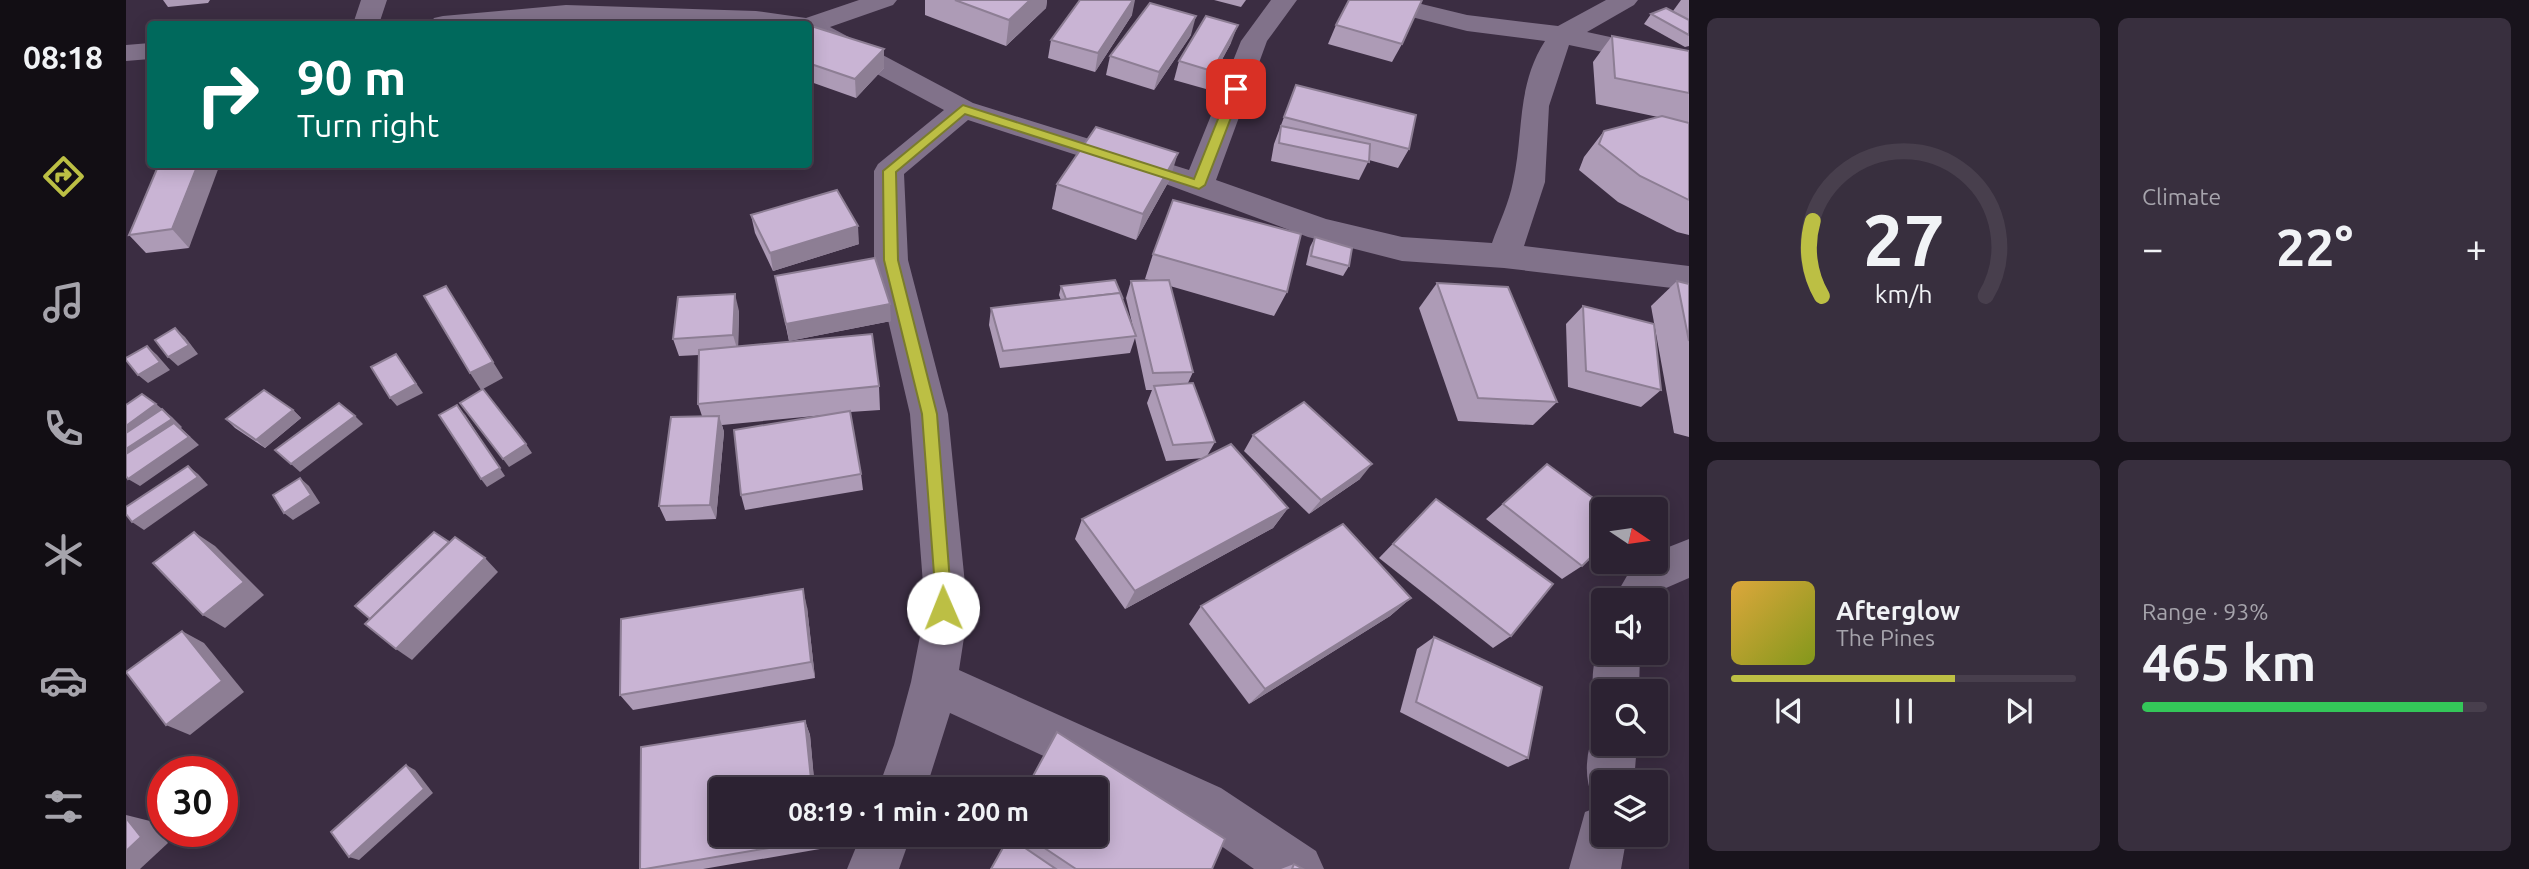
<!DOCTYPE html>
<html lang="en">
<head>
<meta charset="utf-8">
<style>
  :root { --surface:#2c2232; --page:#382f3e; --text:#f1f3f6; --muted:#a6a4ac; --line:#483f4d; --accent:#bcbf44 }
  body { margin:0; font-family:Ubuntu,sans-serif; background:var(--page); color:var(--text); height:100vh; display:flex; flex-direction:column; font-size:26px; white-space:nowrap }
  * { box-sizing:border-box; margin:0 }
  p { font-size:23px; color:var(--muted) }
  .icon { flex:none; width:38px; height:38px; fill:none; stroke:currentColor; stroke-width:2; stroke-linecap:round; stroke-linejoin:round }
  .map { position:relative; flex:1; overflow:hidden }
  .panel { display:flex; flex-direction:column; gap:18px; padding:18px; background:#18131c; width:840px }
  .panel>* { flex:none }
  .hud { position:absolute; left:21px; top:21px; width:665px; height:147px; border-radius:7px; box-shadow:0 4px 18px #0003,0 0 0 2px var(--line); background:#00695c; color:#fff; overflow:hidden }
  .needle { width:46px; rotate:103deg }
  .fabs { position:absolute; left:1465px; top:497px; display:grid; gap:14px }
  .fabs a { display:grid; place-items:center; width:77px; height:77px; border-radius:7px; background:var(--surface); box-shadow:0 4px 18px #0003,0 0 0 2px var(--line); font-size:35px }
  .speed { position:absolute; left:21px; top:756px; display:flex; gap:14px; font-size:35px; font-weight:700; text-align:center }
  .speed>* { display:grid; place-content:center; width:91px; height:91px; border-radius:50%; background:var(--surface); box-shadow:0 4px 18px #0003,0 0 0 2px var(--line); line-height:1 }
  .speed .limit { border:10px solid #d22; background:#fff; color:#111 }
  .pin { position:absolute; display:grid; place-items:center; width:60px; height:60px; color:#fff; margin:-30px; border-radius:14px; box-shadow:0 4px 10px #0006 }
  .me { position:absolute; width:77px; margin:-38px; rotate:359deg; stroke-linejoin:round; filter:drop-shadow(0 0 5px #0008) }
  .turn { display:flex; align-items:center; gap:24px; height:147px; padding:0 35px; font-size:32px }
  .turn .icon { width:91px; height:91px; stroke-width:2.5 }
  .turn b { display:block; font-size:49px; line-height:60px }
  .big { font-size:52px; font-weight:700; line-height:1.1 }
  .panel .tile { flex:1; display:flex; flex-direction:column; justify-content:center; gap:10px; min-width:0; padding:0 24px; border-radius:10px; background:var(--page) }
  .panel .dial { align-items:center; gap:0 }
  .dial svg { height:182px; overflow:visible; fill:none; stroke:var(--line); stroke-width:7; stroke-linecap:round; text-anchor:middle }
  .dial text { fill:var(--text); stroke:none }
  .song { display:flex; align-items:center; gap:21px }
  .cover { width:84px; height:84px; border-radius:10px; background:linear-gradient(135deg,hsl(40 70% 55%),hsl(70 70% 35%)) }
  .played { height:7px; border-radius:4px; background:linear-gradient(90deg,var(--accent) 65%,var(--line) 65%) }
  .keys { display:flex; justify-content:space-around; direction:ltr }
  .heat { display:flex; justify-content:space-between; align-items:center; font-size:38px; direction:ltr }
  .charge { height:10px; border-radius:5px; background:linear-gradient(90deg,#34c759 93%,var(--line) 0) }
  .panel .tiles { flex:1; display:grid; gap:18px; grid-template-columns:repeat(2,1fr) }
  .trip { position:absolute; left:583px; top:777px; width:399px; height:70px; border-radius:7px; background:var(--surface); box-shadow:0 4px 18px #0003,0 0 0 2px var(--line); font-weight:700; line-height:70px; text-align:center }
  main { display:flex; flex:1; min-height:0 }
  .dock { display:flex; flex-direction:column; width:126px; justify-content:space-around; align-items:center; background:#120e14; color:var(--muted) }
  .dock .icon { width:49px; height:49px }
  .dock .selected { color:var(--accent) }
  .dock b { font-size:32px; color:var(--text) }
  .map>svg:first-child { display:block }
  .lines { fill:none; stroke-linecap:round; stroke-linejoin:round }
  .street { fill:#81728a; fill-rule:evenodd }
  .wall { fill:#ad9bb6 }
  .shaded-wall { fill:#8d7e94 }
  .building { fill:#c9b4d4; stroke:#8d7e94; stroke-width:2 }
  .route { fill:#bcbf44; stroke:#7a7c2c; stroke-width:2 }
</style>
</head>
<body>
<main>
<nav class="dock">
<b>08:18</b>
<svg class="icon selected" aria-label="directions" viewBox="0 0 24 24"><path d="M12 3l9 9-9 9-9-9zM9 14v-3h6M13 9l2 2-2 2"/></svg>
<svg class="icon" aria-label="music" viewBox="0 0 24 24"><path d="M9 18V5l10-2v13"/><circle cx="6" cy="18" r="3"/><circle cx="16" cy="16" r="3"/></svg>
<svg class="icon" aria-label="phone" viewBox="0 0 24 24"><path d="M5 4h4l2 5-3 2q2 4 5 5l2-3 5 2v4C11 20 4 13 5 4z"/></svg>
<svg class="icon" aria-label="climate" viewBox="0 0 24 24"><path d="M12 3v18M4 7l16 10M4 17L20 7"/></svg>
<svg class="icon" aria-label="car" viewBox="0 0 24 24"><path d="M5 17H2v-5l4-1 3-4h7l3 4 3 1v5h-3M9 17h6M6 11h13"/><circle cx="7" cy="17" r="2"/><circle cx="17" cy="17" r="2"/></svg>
<svg class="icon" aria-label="filters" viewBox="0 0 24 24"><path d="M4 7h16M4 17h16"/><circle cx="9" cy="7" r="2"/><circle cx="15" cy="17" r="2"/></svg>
</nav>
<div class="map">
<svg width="1563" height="869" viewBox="0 0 1563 869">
  <rect width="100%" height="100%" fill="#3b2d42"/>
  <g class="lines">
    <!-- street -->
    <g class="street">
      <polygon points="235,0 261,0 253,24 227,24"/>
      <path d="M733 0H771L767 5 704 27 847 103 1063 170 1115 41 1145 0H1171L1141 41 1090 180 1200 219 1276 237 1366 243C1373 223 1383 203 1387 182 1398 133 1390 86 1419 41L1341 31 1238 5 1234 0H1279L1341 15 1432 26 1480 0H1512L1508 5 1461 32 1563 54V70L1443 45 1423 106 1419 182 1398 246 1563 266V290L1378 268 1276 261 1182 237 1037 183 842 120 778 174 782 260 822 414 839 584V631L833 670 1095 788 1190 851 1198 869H1128L1061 822 824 713 800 789H752L768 745 785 682 795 631 797 584 784 414 748 260V171L752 164 818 110 682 37V24L440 21 399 24H304L308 18 317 16 440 5 630 11 680 18Z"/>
      <polygon points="24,43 24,59 0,61 0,45"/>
      <polygon points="1563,539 1563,578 1540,588 1530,606 1530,600 1487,600 1509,562 1530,562 1530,552"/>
      <path d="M1477 637V653H1514L1513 691H1477V709C1460 694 1467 655 1477 637Z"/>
      <path d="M1477 724V744H1511L1508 782H1477V804L1467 799C1457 775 1460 751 1470 727Z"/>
      <polygon points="1477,805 1477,835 1501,835 1495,869 1443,869 1459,812"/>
      <polygon points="735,835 785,835 773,869 721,869"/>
    </g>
  </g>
  <!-- wall -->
  <g class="wall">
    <polygon points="37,0 84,0 82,3 42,7"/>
    <polygon points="799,0 921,0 920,8 880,46 799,15"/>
    <polygon points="1088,0 1120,0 1115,7"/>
    <polygon points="1555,0 1563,0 1563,20 1547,11"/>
    <polygon points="1525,14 1563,20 1563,46 1559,47 1518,24"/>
    <polygon points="1006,15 969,72 922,58 925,40"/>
    <polygon points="682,25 758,49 758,68 730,98 682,81"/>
    <polygon points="1210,25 1276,44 1266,62 1202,44"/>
    <polygon points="1065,35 1028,90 980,75 984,56"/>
    <polygon points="1486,36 1563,51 1563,235 1551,232 1492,202 1453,170 1458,157 1478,131 1532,117 1470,104 1467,62"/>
    <polygon points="1105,43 1080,89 1048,80 1053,61"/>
    <polygon points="1170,85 1283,149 1272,168 1243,160 1233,180 1145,161 1148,144"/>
    <polygon points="33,164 63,248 20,253 3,235"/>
    <polygon points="1044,179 1010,240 926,209 931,184"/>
    <polygon points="625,215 733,244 647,271 629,233"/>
    <polygon points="1189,237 1223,266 1217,276 1180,265 1184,247"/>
    <polygon points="1027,254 1161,292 1148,316 1044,286 1067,372 1062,383 1089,442 1081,456 1162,508 1147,528 999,609 949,539 956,519 1078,458 1040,461 1021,403 1026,390 1020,390 1009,338 1004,353 874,368 863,325 865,308 935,300 933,295 935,286 1007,327 1000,298 1005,281 1023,280 1019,279"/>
    <polygon points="649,276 765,321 663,341"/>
    <polygon points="1551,281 1563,284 1563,437 1548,433 1525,306"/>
    <polygon points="1311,283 1431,402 1407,425 1332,421 1293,308"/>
    <polygon points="1457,306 1535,390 1515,407 1442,387 1440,324"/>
    <polygon points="613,311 612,347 753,386 754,410 724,412 735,474 737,490 619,510 615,495 699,415 596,425 598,432 590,519 540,521 533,506 576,416 572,404 573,355 553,356 547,339"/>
    <polygon points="167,410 175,418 139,448 109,428 100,419"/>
    <polygon points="1127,435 1234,479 1183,514 1118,451"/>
    <polygon points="1421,464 1456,566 1436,579 1360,519"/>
    <polygon points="1310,499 1385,636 1367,648 1253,558"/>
    <polygon points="1285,598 1264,616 1123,704 1063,624 1075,606"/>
    <polygon points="681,607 689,678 507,710 494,695"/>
    <polygon points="1308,637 1402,758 1382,767 1274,712 1291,649"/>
    <polygon points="679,721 684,735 694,849 577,869 514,869"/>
    <polygon points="880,835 970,835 1086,869 865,869 901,849"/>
    <polygon points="1168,864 1177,869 1155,869"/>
  </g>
  <!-- shaded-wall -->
  <g class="shaded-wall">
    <polygon points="904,0 921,0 920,8 880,46 883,20"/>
    <polygon points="1007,0 1009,0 1006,15 969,72 972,53"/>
    <polygon points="1070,16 1065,35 1028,90 1033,72"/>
    <polygon points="1112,25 1105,43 1080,89 1086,71"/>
    <polygon points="758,49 758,68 730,98 729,79"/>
    <polygon points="1052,153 1044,179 1010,240 1017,214"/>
    <polygon points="72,164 94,164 63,248 46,229"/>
    <polygon points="732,226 733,244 647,271 644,253"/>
    <polygon points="320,286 377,378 355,390 344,373"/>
    <polygon points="609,294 613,311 612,352 607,335"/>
    <polygon points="764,304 765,321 663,341 660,324"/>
    <polygon points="49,328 59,337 72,354 52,366 42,357"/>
    <polygon points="21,346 31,355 44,370 22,383 12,375"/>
    <polygon points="270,354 297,393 271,406 264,398"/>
    <polygon points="30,404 46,417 56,427 55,428 73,445 14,486 2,479 0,465 0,426"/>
    <polygon points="167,410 175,418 139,448 130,440"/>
    <polygon points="338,413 379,476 361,487 355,479"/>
    <polygon points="229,416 237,424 174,472 165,464"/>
    <polygon points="593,416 598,432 590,519 584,505"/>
    <polygon points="400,444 406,453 383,467 377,459"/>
    <polygon points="1246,464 1234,479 1183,514 1195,500"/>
    <polygon points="62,466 72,474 82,485 18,530 6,522"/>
    <polygon points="174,478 183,486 194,503 167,520 158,513"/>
    <polygon points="1162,508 1147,528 999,609 1009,591"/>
    <polygon points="68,532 89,546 138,595 99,628 77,615"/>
    <polygon points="359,558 372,572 286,660 270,649"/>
    <polygon points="677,589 681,607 689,678 685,662"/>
    <polygon points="1285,598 1264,616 1123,704 1139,689"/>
    <polygon points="56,631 78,643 118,692 64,735 40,725"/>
    <polygon points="679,721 684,735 689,789 686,789"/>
    <polygon points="280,765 289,770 307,793 233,860 223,857"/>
    <polygon points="0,815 24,821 42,843 14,869 0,869"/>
    <polygon points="690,835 693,835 694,849 690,840"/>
  </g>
  <!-- building -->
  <g class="building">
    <polygon points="829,0 904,0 883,20"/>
    <polygon points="954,0 1007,0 972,53 925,40"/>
    <polygon points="1223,0 1296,0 1276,44 1210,25"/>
    <polygon points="1024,3 1070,16 1033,72 984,56"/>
    <polygon points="1540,8 1563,20 1563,35 1525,14"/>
    <polygon points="1080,16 1112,25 1086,71 1053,61"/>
    <polygon points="682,25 758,49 729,79 682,63"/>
    <polygon points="1486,36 1563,51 1563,93 1489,78"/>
    <polygon points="1170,85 1290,115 1283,149 1158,117"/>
    <polygon points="1536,116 1563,123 1563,200 1514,176 1473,144 1478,131"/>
    <polygon points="1155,126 1244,144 1243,162 1153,143"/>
    <polygon points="970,127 1052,153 1017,214 931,184"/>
    <polygon points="33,164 72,164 46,229 3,235"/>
    <polygon points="711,190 732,226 644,253 625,215"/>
    <polygon points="1047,200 1175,234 1161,292 1027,254"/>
    <polygon points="1189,237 1226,248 1223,266 1185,256"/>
    <polygon points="749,258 764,304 660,324 649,276"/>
    <polygon points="989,280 997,299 994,293 940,299 935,286"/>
    <polygon points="1043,280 1067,372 1027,373 1005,281"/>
    <polygon points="1551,281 1563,284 1563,341"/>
    <polygon points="1311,283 1382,287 1431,402 1352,398"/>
    <polygon points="320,286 367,362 344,373 298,296"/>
    <polygon points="994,293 1010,336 877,351 865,308"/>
    <polygon points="609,294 607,335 547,339 552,297"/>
    <polygon points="1457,306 1528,324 1535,390 1460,371"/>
    <polygon points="49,328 63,345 42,357 29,340"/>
    <polygon points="746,334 753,386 572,404 573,350"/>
    <polygon points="21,346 34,362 12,375 0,360 0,358"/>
    <polygon points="270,354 290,384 264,398 245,367"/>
    <polygon points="1067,383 1089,442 1047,445 1028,386"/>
    <polygon points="357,389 400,444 377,459 334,403"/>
    <polygon points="138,390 167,410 130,440 100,419"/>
    <polygon points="16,394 30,404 0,426 0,405"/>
    <polygon points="1178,402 1246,464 1195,500 1127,435"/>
    <polygon points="213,403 229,416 165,464 149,450"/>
    <polygon points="331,405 374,468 355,479 313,415"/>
    <polygon points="36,409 46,419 0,449 0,433"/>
    <polygon points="724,411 735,474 615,495 608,430"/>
    <polygon points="593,416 584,505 533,506 545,417"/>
    <polygon points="48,423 63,437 2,479 0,476 0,454"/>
    <polygon points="1105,444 1162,508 1009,591 956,519"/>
    <polygon points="1421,464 1482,509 1477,509 1477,545 1456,566 1377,504"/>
    <polygon points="62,466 72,477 6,522 0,514 0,507"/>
    <polygon points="174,478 185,495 158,513 147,495"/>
    <polygon points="1310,499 1427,584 1385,636 1267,544"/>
    <polygon points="1217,524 1285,598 1139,689 1075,606"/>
    <polygon points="68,532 118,582 77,615 27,563"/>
    <polygon points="308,532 323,542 244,619 229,606"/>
    <polygon points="329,537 359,558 270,649 239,624"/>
    <polygon points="677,589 685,662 494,695 495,619"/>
    <polygon points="56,631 96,681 40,725 0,672"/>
    <polygon points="1308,637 1416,687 1402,758 1290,702"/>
    <polygon points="679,721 686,789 595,789 595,835 690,835 690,840 519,869 514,869 515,747"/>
    <polygon points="931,732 1099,839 1086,869 950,869 899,835 970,835 970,789 900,789"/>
    <polygon points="280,765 298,789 223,857 205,832"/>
    <polygon points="0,818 15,837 0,851"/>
    <polygon points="883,837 930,869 865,869"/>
    <polygon points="1168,864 1177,869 1166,869"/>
  </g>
  <!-- route -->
  <polygon class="route" points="1110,86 1116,89 1079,185 1073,189 839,114 770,172 772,260 811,414 826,608 824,614 817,616 811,614 796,414 758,260 757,171 837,105 1068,179 1104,89"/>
</svg>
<div class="fabs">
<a><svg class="needle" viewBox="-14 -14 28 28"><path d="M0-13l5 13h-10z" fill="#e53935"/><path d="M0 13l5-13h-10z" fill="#a6a4ac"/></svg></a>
<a><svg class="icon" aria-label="sound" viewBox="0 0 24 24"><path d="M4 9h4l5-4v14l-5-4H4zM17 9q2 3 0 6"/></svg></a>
<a><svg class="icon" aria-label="search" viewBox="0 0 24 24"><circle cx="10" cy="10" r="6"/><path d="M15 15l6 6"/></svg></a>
<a><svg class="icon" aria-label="layers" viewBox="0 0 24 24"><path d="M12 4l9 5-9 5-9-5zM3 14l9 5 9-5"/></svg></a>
</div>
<div class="speed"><div class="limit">30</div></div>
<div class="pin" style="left:1110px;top:89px;background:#d93025"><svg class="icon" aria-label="arrive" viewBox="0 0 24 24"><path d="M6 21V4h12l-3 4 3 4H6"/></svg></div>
<svg class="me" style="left:817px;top:608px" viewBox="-20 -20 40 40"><circle r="19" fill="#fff"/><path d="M0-13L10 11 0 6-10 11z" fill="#bcbf44"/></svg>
<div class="trip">08:19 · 1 min · 200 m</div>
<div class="hud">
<div class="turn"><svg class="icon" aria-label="right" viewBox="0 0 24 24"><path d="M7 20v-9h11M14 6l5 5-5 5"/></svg><div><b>90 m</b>Turn right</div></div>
</div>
</div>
<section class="panel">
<div class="tiles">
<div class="tile dial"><svg viewBox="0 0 100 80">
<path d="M14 69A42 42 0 1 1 86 69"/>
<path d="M14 69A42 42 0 0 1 10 36" stroke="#bcbf44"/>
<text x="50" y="56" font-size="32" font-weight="700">27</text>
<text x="50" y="72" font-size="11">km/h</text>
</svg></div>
<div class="tile"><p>Climate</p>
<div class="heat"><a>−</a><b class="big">22°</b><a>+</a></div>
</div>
<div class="tile">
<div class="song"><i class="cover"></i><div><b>Afterglow</b><p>The Pines</p></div></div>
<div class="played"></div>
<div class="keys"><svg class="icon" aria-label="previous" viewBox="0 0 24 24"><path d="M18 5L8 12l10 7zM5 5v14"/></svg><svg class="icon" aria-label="pause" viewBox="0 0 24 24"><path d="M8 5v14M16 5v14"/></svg><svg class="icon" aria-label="next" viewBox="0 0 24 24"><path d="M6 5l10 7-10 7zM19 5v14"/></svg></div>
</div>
<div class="tile"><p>Range · 93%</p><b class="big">465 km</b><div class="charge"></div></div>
</div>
</section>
</main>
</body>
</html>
